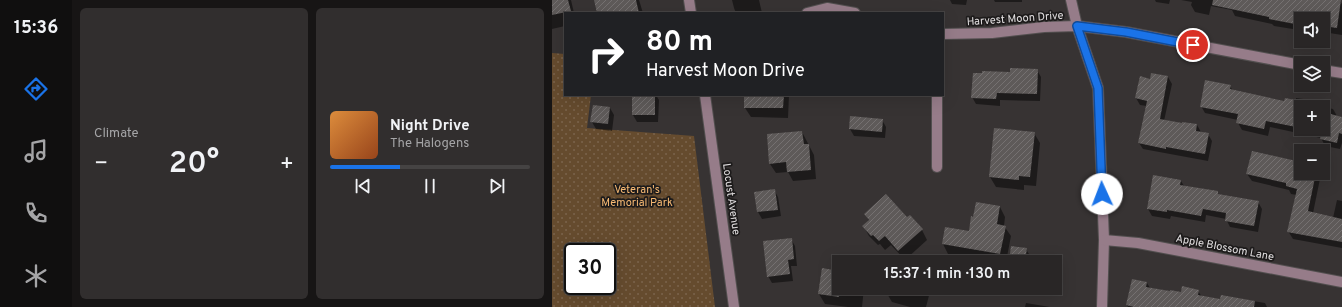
<!DOCTYPE html>
<html lang="en">
<head>
<meta charset="utf-8">
<style>
  :root { --surface:#292626; --page:#312e2e; --text:#f1f3f6; --muted:#a5a5a7; --line:#454343; --accent:#1a73e8 }
  body { margin:0; font-family:Overpass,sans-serif; background:var(--page); color:var(--text); height:100vh; display:flex; flex-direction:column; font-size:15px; white-space:nowrap }
  * { box-sizing:border-box; margin:0 }
  p { font-size:13px; color:var(--muted) }
  .icon { flex:none; width:22px; height:22px; fill:none; stroke:currentColor; stroke-width:2; stroke-linecap:round; stroke-linejoin:round }
  .map { position:relative; flex:1; overflow:hidden }
  .drawer { display:flex; flex-direction:column; gap:8px; padding:8px; background:#171515; width:480px }
  .drawer>* { flex:none }
  .banner { position:absolute; left:12px; top:12px; width:380px; height:84px; border-radius:0px; box-shadow:0 4px 16px #0002,0 0 0 1px var(--line); background:#202124; color:#fff; overflow:hidden }
  .fabs { position:absolute; left:742px; top:12px; display:grid; gap:8px }
  .fabs a { display:grid; place-items:center; width:36px; height:36px; border-radius:0px; background:var(--surface); box-shadow:0 4px 16px #0002,0 0 0 1px var(--line); font-size:20px }
  .speed { position:absolute; left:12px; top:243px; display:flex; gap:8px; font-size:20px; font-weight:700; text-align:center }
  .speed>* { display:grid; place-content:center; width:52px; height:52px; border-radius:50%; background:var(--surface); box-shadow:0 4px 16px #0002,0 0 0 1px var(--line); line-height:1 }
  .speed .limit { border:2px solid #111; border-radius:6px; background:#fff; color:#111 }
  .pin { position:absolute; display:grid; place-items:center; width:34px; height:34px; color:#fff; margin:-17px; border:2px solid #fff; border-radius:50%; box-shadow:0 1px 4px #0007 }
  .me { position:absolute; width:44px; margin:-22px; rotate:358deg; stroke-linejoin:round; filter:drop-shadow(0 0 3px #0008) }
  .turn { display:flex; align-items:center; gap:14px; height:84px; padding:0 16px; font-size:18px }
  .turn .icon { width:52px; height:52px; stroke-width:2.5 }
  .turn b { display:block; font-size:28px; line-height:34px }
  .big { font-size:30px; font-weight:600; line-height:1.1 }
  .drawer .widget { flex:1; display:flex; flex-direction:column; justify-content:center; gap:6px; min-width:0; padding:0 14px; border-radius:6px; background:var(--page) }
  .song { display:flex; align-items:center; gap:12px }
  .cover { width:48px; height:48px; border-radius:6px; background:linear-gradient(135deg,hsl(30 70% 55%),hsl(20 70% 35%)) }
  .played { height:4px; border-radius:2px; background:linear-gradient(90deg,var(--accent) 35%,var(--line) 35%) }
  .keys { display:flex; justify-content:space-around; direction:ltr }
  .heat { display:flex; justify-content:space-between; align-items:center; font-size:22px; direction:ltr }
  .drawer .tiles { flex:1; display:grid; gap:8px; grid-template-columns:repeat(2,1fr) }
  .trip { position:absolute; left:280px; top:255px; width:230px; height:40px; border-radius:0px; background:var(--surface); box-shadow:0 4px 16px #0002,0 0 0 1px var(--line); font-weight:600; line-height:40px; text-align:center }
  main { display:flex; flex:1; min-height:0 }
  .tabs { display:flex; flex-direction:column; width:72px; justify-content:space-around; align-items:center; background:#100f0f; color:var(--muted) }
  .tabs .icon { width:28px; height:28px }
  .tabs .selected { color:var(--accent) }
  .tabs b { font-size:18px; color:var(--text) }
  .map>svg:first-child { display:block }
  .park { fill:url(#park-dots); fill-rule:evenodd }
  .shadow { fill:#0007; fill-rule:evenodd }
  .building { fill:url(#building-hatch) }
  .lines { fill:none; stroke-linecap:round; stroke-linejoin:round }
  .minor-casing { stroke:#524f4f; stroke-width:12 }
  .minor { stroke:#967c89; stroke-width:10 }
  .route-casing { stroke:#114b97; stroke-width:10 }
  .route { stroke:#1a73e8; stroke-width:7 }
  .labels { text-anchor:middle; stroke-width:3.5; stroke-linejoin:round; paint-order:stroke }
  .street-label { font-size:11px; fill:#e2dfe0; stroke:#1d1b1b }
  .park-label { font-size:11px; fill:#f9bb74; stroke:#1d1b1b }
</style>
</head>
<body>
<main>
<nav class="tabs">
<b>15:36</b>
<svg class="icon selected" aria-label="directions" viewBox="0 0 24 24"><path d="M12 3l9 9-9 9-9-9zM9 14v-3h6M13 9l2 2-2 2"/></svg>
<svg class="icon" aria-label="music" viewBox="0 0 24 24"><path d="M9 18V5l10-2v13"/><circle cx="6" cy="18" r="3"/><circle cx="16" cy="16" r="3"/></svg>
<svg class="icon" aria-label="phone" viewBox="0 0 24 24"><path d="M5 4h4l2 5-3 2q2 4 5 5l2-3 5 2v4C11 20 4 13 5 4z"/></svg>
<svg class="icon" aria-label="climate" viewBox="0 0 24 24"><path d="M12 3v18M4 7l16 10M4 17L20 7"/></svg>
</nav>
<section class="drawer">
<div class="tiles">
<div class="widget"><p>Climate</p>
<div class="heat"><a>−</a><b class="big">20°</b><a>+</a></div>
</div>
<div class="widget">
<div class="song"><i class="cover"></i><div><b>Night Drive</b><p>The Halogens</p></div></div>
<div class="played"></div>
<div class="keys"><svg class="icon" aria-label="previous" viewBox="0 0 24 24"><path d="M18 5L8 12l10 7zM5 5v14"/></svg><svg class="icon" aria-label="pause" viewBox="0 0 24 24"><path d="M8 5v14M16 5v14"/></svg><svg class="icon" aria-label="next" viewBox="0 0 24 24"><path d="M6 5l10 7-10 7zM19 5v14"/></svg></div>
</div>
</div>
</section>
<div class="map">
<svg width="790" height="307" viewBox="0 0 790 307">
  <defs>
    <pattern id="park-dots" width="8" height="8" patternUnits="userSpaceOnUse"><rect width="8" height="8" fill="#654b2e"/><path d="M2 2h.1M6 6h.1" fill="none" stroke="#7b644c" stroke-width="1.8" stroke-linecap="round"/></pattern>
    <pattern id="building-hatch" width="6" height="6" patternUnits="userSpaceOnUse"><rect width="6" height="6" fill="#5e5a59"/><path d="M-1 1l2-2M0 6l6-6M5 7l2-2" fill="none" stroke="#757171"/></pattern>
  </defs>
  <rect width="100%" height="100%" fill="#373333"/>
  <!-- park -->
  <path class="park" d="M0 53 13 54V95H39L35 128 142 136 163 307H0ZM21 252H55V286H21Z"/>
  <!-- shadow -->
  <g class="shadow">
    <polygon points="0,0 19,0 22,13 13,13 13,26 0,29"/>
    <polygon points="43,0 87,0 91,13 46,13"/>
    <polygon points="180,0 207,0 210,13 184,13 182,8"/>
    <polygon points="398,0 415,0 414,5 400,4"/>
    <polygon points="442,0 470,0 470,2 443,2"/>
    <polygon points="603,0 618,0 617,4 604,2"/>
    <polygon points="629,0 781,0 788,1 790,4 790,35 771,32 771,19 749,19 749,29 747,28 747,30 722,26 720,24 683,16 680,10 659,6 657,15 643,12 639,5 640,2"/>
    <polygon points="485,70 489,77 488,101 448,100 448,106 424,104 420,97 459,74"/>
    <polygon points="616,77 620,84 612,121 631,125 645,125 649,132 656,134 660,141 656,161 591,149 587,143 595,106 588,105 584,98 599,80"/>
    <path d="M678 86 681 91 733 102 744 101V98L758 100 760 104 781 109 785 116 790 118V143L788 149 773 146 769 138 718 127 716 136 690 130 686 123V120L653 113 649 106ZM749 107H771V129H749Z"/>
    <polygon points="81,95 104,95 107,100 106,122 85,122 81,115"/>
    <polygon points="193,95 237,95 236,118 199,117 193,108"/>
    <polygon points="58,108 62,115 60,131 44,129 40,122"/>
    <polygon points="330,120 334,127 333,138 302,136 298,129"/>
    <polygon points="250,132 262,155 264,179 241,181 236,172 224,173 218,164"/>
    <polygon points="482,133 488,143 484,186 472,185 472,190 444,187 438,177"/>
    <polygon points="749,163 749,173 768,173 769,174 761,213 781,218 785,200 790,201 790,248 741,239 736,231 745,195 739,194 737,190 700,181 695,174"/>
    <polygon points="629,181 632,186 665,192 667,195 706,202 710,209 706,232 678,227 674,219 654,215 653,222 619,216 618,219 600,216 596,209"/>
    <polygon points="222,190 226,197 229,216 210,219 206,212 203,192"/>
    <polygon points="448,207 453,217 452,226 459,236 454,262 444,262 396,254 391,244 418,232"/>
    <polygon points="313,214 355,219 370,230 375,240 353,260 339,245 333,250 328,244 326,245 317,236 312,227 317,221"/>
    <polygon points="239,239 243,246 245,266 239,266 241,281 220,283 216,276"/>
    <polygon points="474,249 478,256 478,262 458,262"/>
    <polygon points="287,272 287,288 312,288 310,307 296,307 273,304 267,294"/>
    <polygon points="595,283 598,288 629,293 646,291 650,297 669,301 670,296 713,303 715,307 576,307 575,305"/>
    <polygon points="335,288 379,288 374,307 358,307 340,302 334,292"/>
    <polygon points="474,303 498,307 473,307"/>
  </g>
  <!-- building -->
  <g class="building">
    <polygon points="0,0 16,0 19,11 0,15"/>
    <polygon points="42,0 84,0 87,13 45,13"/>
    <polygon points="661,0 789,0 785,28 771,26 771,19 744,19 743,24 717,19 717,17 660,5"/>
    <polygon points="458,68 486,69 485,94 445,93 444,99 419,98 421,73 430,73 430,71 458,72"/>
    <polygon points="599,73 616,76 608,119 630,123 630,122 645,124 644,131 657,133 653,154 614,147 614,149 586,143 595,101 583,98 588,76 598,79"/>
    <polygon points="653,80 679,85 678,89 732,101 733,98 749,101 749,128 714,121 712,129 684,123 686,114 648,107"/>
    <rect x="80" y="95" width="23" height="20"/>
    <polygon points="192,95 232,95 231,108 192,108"/>
    <polygon points="41,105 58,107 56,124 38,122"/>
    <polygon points="771,112 790,117 790,134 787,133 785,143 768,139 771,129"/>
    <polygon points="298,116 331,119 330,132 297,129"/>
    <polygon points="442,128 483,132 478,177 467,176 467,180 437,177"/>
    <polygon points="250,131 252,144 257,144 259,170 235,172 234,162 217,164 215,134"/>
    <polygon points="700,151 749,162 749,173 764,173 756,211 790,219 790,242 735,232 745,189 734,186 734,183 694,174"/>
    <polygon points="601,175 629,180 628,185 666,191 666,194 707,201 702,226 673,221 674,213 651,209 649,216 615,210 615,212 595,209"/>
    <polygon points="223,189 226,210 205,212 202,192"/>
    <polygon points="334,194 355,217 358,215 371,229 346,251 333,236 327,241 321,235 319,236 310,226 317,220 312,214"/>
    <polygon points="424,202 448,206 445,224 454,226 448,254 390,244 393,227 417,231 419,216 421,217"/>
    <polygon points="240,238 242,259 236,260 238,274 215,277 211,241"/>
    <polygon points="459,246 475,248 473,262 457,262"/>
    <polygon points="270,268 287,271 287,297 266,294"/>
    <polygon points="580,279 595,282 594,287 618,291 618,290 629,292 630,286 647,290 646,295 668,299 669,295 703,301 702,307 582,307 574,305"/>
  </g>
  <g class="lines">
    <defs>
      <g id="minor">
        <polyline points="137,0 139,13"/>
        <polyline points="519,0 525,26 546,88 552,240 550,307"/>
        <polyline points="255,13 275,8 303,13"/>
        <polyline points="391,34 440,33 492,27 525,26 574,32 749,65"/>
        <polyline points="771,70 790,73"/>
        <polyline points="153,95 182,307"/>
        <polyline points="385,167 385,95"/>
        <polyline points="552,240 586,243 790,282"/>
      </g>
    </defs>
    <!-- minor casing -->
    <use href="#minor" class="minor-casing"/>
    <!-- minor -->
    <use href="#minor" class="minor"/>
  </g>
  <g class="lines">
    <defs>
      <polyline id="route" points="550,194 546,88 525,26 574,32 641,45"/>
    </defs>
    <!-- route casing -->
    <use href="#route" class="route-casing"/>
    <!-- route -->
    <use href="#route" class="route"/>
  </g>
  <g class="labels">
    <!-- street labels -->
    <g class="street-label">
      <text transform="translate(463 18) rotate(-4)" y="4">Harvest Moon Drive</text>
      <text transform="translate(180 199) rotate(82)" y="4">Locust Avenue</text>
      <text transform="translate(673 247) rotate(11)" y="4">Apple Blossom Lane</text>
    </g>
    <!-- park labels -->
    <g class="park-label">
      <text x="85" y="193">Veteran's<tspan x="85" dy="13">Memorial Park</tspan></text>
    </g>
  </g>
</svg>
<div class="fabs">
<a><svg class="icon" aria-label="sound" viewBox="0 0 24 24"><path d="M4 9h4l5-4v14l-5-4H4zM17 9q2 3 0 6"/></svg></a>
<a><svg class="icon" aria-label="layers" viewBox="0 0 24 24"><path d="M12 4l9 5-9 5-9-5zM3 14l9 5 9-5"/></svg></a>
<a>+</a>
<a>−</a>
</div>
<div class="speed"><div class="limit">30</div></div>
<div class="pin" style="left:641px;top:45px;background:#d93025"><svg class="icon" aria-label="arrive" viewBox="0 0 24 24"><path d="M6 21V4h12l-3 4 3 4H6"/></svg></div>
<svg class="me" style="left:550px;top:194px" viewBox="-20 -20 40 40"><circle r="19" fill="#fff"/><path d="M0-13L10 11 0 6-10 11z" fill="#1a73e8"/></svg>
<div class="trip">15:37 · 1 min · 130 m</div>
<div class="banner">
<div class="turn"><svg class="icon" aria-label="right" viewBox="0 0 24 24"><path d="M7 20v-9h11M14 6l5 5-5 5"/></svg><div><b>80 m</b>Harvest Moon Drive</div></div>
</div>
</div>
</main>
</body>
</html>
